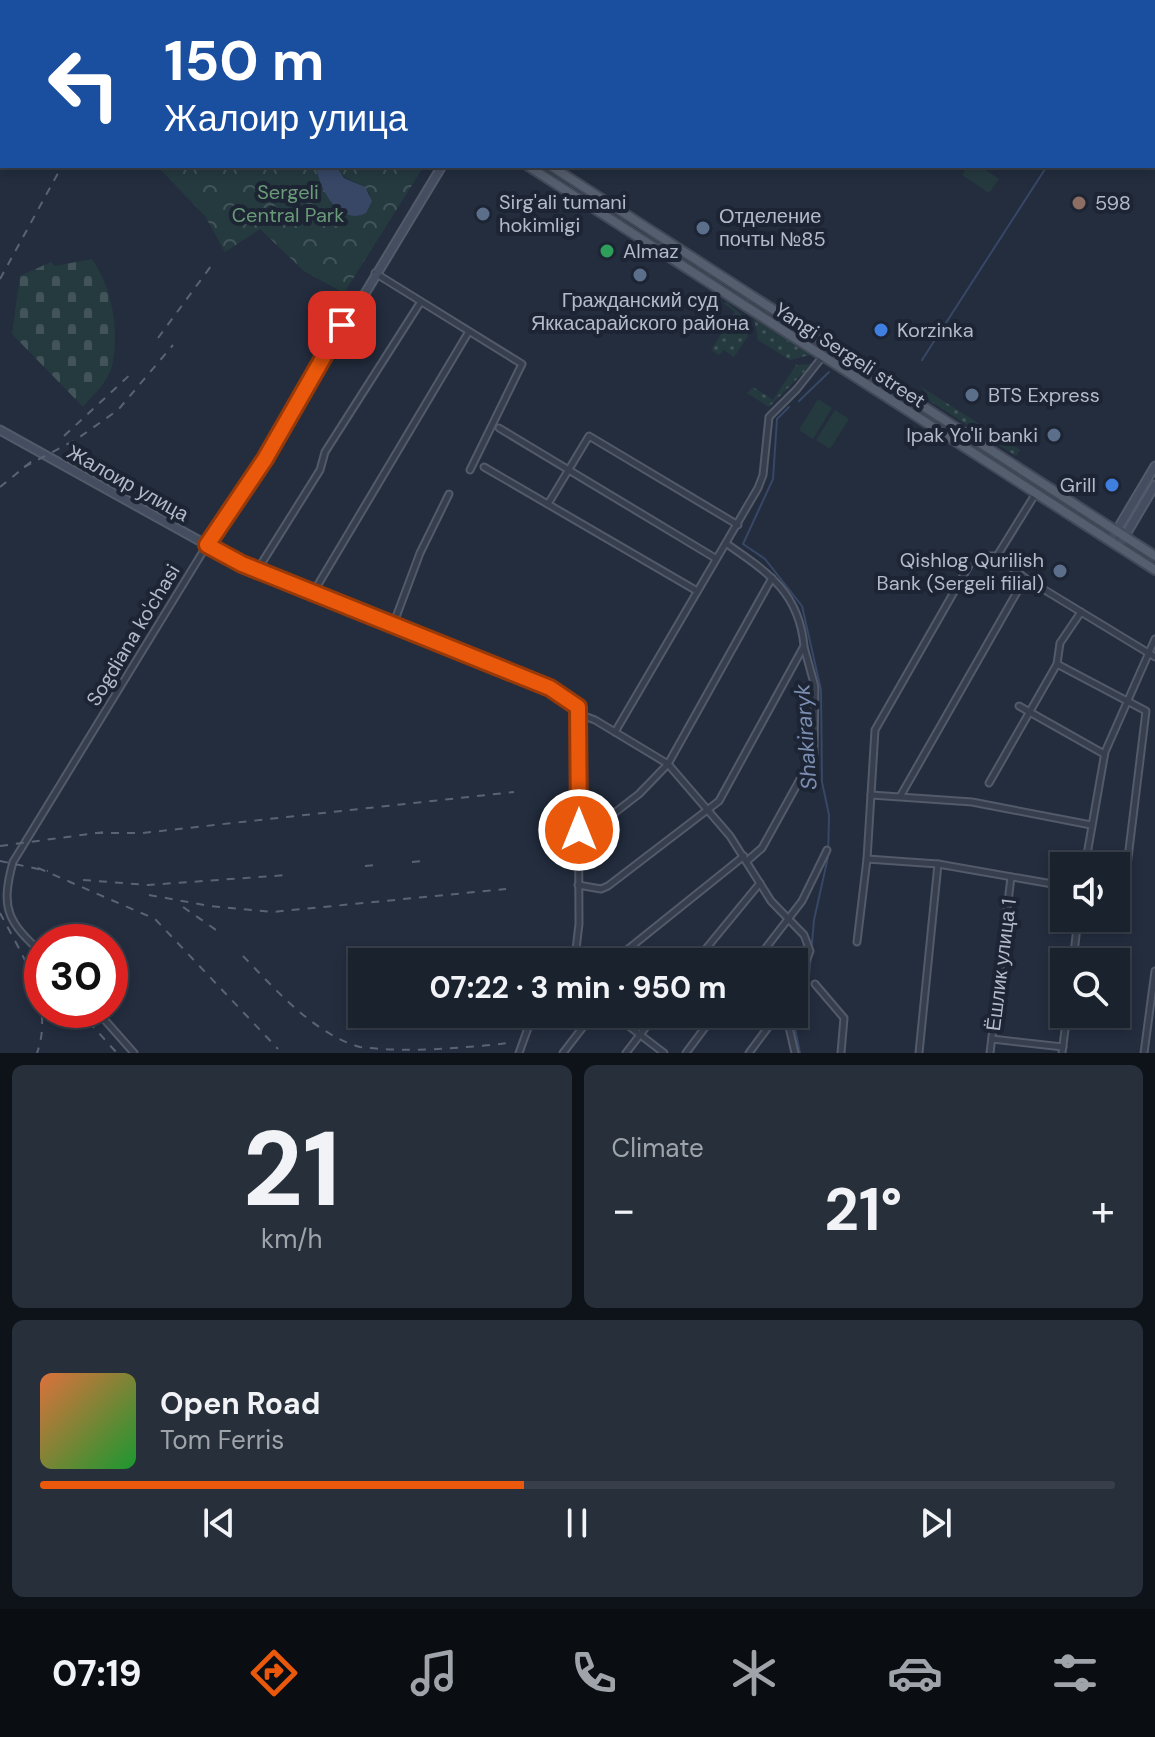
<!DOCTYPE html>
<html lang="en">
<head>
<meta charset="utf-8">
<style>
  :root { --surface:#1a222e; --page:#272f3a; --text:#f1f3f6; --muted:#9fa4aa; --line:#383f4a; --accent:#ea580c }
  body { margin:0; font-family:"DM Sans",sans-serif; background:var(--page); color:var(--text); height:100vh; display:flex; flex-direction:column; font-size:30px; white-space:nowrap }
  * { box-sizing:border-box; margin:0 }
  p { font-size:26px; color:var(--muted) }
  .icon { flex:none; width:44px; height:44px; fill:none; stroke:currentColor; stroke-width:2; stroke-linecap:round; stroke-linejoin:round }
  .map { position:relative; height:1053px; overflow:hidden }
  .details { display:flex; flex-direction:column; gap:12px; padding:12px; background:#0e1319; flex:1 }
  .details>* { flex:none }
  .hud { position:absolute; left:0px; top:0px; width:1156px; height:168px; box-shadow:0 4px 12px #0003,0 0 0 2px var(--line); background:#1a4fa0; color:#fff; overflow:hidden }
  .buttons { position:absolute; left:1050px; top:852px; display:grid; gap:16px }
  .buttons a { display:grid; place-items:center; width:80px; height:80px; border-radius:0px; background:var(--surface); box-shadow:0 4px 12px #0003,0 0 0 2px var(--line); font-size:40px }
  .speed { position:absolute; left:24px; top:924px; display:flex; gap:16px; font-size:40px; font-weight:700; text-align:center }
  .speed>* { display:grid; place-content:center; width:104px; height:104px; border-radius:50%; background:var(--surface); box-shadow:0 4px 12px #0003,0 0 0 2px var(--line); line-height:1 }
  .speed .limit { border:12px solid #d22; background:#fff; color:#111 }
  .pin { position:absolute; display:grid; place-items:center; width:68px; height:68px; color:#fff; margin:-34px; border-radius:16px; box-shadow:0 4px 12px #0006 }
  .me { position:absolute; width:88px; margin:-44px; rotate:0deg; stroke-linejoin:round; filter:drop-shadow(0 0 6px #0008) }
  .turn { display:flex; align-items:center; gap:28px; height:168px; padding:0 32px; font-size:36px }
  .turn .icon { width:104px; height:104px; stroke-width:2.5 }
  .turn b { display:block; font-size:56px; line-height:68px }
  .big { font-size:60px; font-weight:700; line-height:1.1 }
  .details .card { flex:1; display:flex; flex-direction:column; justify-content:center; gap:12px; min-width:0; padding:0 28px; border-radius:12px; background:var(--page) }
  .details .dial { align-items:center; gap:0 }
  .dial b { font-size:104px; line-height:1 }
  .song { display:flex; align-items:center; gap:24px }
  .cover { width:96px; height:96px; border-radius:12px; background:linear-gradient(135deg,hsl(20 70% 55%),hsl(130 70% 35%)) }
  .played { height:8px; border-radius:4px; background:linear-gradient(90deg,var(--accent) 45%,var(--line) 45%) }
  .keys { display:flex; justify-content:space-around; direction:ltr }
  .heat { display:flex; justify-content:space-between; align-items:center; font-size:44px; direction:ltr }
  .details .tiles { flex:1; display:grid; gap:12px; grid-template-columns:1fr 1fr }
  .card:last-child { grid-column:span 2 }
  .trip { position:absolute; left:348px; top:948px; width:460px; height:80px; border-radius:0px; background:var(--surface); box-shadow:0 4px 12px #0003,0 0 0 2px var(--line); font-weight:700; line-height:80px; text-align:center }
  .tab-bar { display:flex; height:128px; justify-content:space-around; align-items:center; background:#0a0e12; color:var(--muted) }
  .tab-bar .icon { width:56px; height:56px }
  .tab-bar .current { color:var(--accent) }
  .tab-bar b { font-size:36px; color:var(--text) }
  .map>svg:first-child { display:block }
  .grass { fill:url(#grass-dots) }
  .cemetery { fill:url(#cemetery-stones) }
  .park { fill:url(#park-crowns) }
  .pitch { fill:#253a3f }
  .water { fill:#374765 }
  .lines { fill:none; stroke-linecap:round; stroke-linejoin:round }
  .stream { stroke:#374765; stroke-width:2 }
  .street-casing { stroke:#535a69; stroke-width:9 }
  .secondary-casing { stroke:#535a69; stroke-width:11 }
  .primary-casing { stroke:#414857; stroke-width:12 }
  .street { stroke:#373f4e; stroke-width:5 }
  .secondary { stroke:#454e61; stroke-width:7 }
  .primary { stroke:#555e6e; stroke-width:8 }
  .rail { stroke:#596375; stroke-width:2; stroke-dasharray:8 8; stroke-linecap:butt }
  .route-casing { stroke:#983908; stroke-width:20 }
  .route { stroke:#ea580c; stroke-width:14 }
  .education-dot { fill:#8d6e63; stroke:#1d2433; stroke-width:3 }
  .service-dot { fill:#5c6f8a; stroke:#1d2433; stroke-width:3 }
  .leisure-dot { fill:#2e9e5b; stroke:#1d2433; stroke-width:3 }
  .shop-dot { fill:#3f7fe0; stroke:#1d2433; stroke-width:3 }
  .labels { text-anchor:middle; stroke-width:8; stroke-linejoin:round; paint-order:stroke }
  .park-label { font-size:20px; fill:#6a9a79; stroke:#1d2433 }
  .poi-label { font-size:20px; fill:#b3bac9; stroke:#1d2433; text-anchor:start }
  .street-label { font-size:20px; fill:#b3bac9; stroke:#1d2433 }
  .water-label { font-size:22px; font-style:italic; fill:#7b8eb1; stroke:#1d2433 }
</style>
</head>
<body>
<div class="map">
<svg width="1155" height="1053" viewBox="0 0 1155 1053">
  <defs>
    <pattern id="grass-dots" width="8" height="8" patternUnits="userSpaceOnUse" patternTransform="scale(2)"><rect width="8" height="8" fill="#253a3f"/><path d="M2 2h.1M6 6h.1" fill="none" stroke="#425459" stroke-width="1.8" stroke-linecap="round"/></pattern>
    <pattern id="cemetery-stones" width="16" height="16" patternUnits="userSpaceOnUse" patternTransform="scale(2)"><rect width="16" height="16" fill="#253a3f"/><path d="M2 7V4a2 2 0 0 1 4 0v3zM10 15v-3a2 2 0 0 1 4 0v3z" fill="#425459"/></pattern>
    <pattern id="park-crowns" width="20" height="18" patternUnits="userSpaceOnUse" patternTransform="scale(2)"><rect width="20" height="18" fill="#253a3f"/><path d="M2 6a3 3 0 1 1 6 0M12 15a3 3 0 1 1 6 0" fill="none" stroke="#425459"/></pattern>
  </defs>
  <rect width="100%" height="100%" fill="#232d3e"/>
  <!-- grass -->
  <g class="grass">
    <polygon points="534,166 539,166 633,226 631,228"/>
    <polygon points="646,233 722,283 721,286 644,236"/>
    <polygon points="736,291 859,371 857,373 734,294"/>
    <polygon points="727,302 745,318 748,336 734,357 724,350 719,355 711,350 735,312 723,303"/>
    <polygon points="754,319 810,355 790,360 758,340"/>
    <polygon points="812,364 769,407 747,393 753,387 773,400 796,365"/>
    <polygon points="878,383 1105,529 1103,532 876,385"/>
    <polygon points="920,386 1020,450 1016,456 925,398 927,394"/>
  </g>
  <!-- cemetery -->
  <path class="cemetery" d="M92 259C112 288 120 331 112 366 108 382 93 395 83 407L12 334 20 276 51 262 55 266Z"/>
  <!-- park -->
  <path class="park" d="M157 166H316L329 199 351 216 370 194C360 179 343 182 336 166H424L344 293 304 271 260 229 225 252 205 216Z"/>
  <!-- pitch -->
  <g class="pitch">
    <polygon points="968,166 980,166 999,179 989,193 962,175"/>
    <polygon points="818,399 832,408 813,439 799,430"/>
    <polygon points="835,410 849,419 830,449 816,440"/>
  </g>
  <!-- water -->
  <path class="water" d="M316 166H336L344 178 365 187 372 201 366 213C339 227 319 188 316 166Z"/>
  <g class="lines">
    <!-- stream -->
    <g class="stream">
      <polyline points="1154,77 1155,76"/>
      <polyline points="922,360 1047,166"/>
      <polyline points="799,401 829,372"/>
      <polyline points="789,407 777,419 773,479 743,544 765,559 802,606 821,690 822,782 829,815 828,857 814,920 809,977 794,1000"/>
      <polyline points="792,1014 800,1053"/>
    </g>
    <defs>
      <g id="street">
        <polyline points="415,0 418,2"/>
        <polyline points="432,2 432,0"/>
        <polyline points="375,273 522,364 470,470"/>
        <polyline points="499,428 715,558"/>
        <polyline points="484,467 697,591"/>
        <polyline points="548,504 589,436 738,525"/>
        <polyline points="997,556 1036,493"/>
        <polyline points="258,569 320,470 325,452 420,303"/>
        <polyline points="313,593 468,333"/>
        <polyline points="393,625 420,553 449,494"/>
        <polyline points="1057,664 1146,711 1122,907 1116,912"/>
        <polyline points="1019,706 1104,754"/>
        <polyline points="579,714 595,720 668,764 730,836 771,901 804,935 810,951 794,992"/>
        <polyline points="615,732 758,488 763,475 769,417 797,389 823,356"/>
        <polyline points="989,783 1057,664 1060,643 1081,612"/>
        <polyline points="871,795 972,802 1091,825"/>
        <polyline points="901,795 1025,578"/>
        <polyline points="604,821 639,794 668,764 772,578"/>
        <polyline points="867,859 938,864 1064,886"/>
        <polyline points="747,861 762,848 814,754 815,687 804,647"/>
        <polyline points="1085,866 1105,752 1155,639"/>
        <path d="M578 885 601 889 608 886 719 801 804 646C799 593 769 573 727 544"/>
        <polyline points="857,942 867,859 875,730 970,564 985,556 997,556 1025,578 1155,657"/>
        <path d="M42 953C8 922 0 909 13 862L207 545 242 564 550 688 578 707 579 924 575 958 571 962"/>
        <polyline points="612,962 744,856"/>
        <polyline points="695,962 760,883"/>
        <polyline points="755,962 802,901 827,850"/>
        <polyline points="1073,962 1078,918"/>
        <polyline points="815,984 844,1018 841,1053"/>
        <polyline points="96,1010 134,1053"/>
        <polyline points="613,1014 664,1053"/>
        <polyline points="786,1014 795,1053"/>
        <polyline points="992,1039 1063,1047"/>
        <polyline points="519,1053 533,1014"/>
        <polyline points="563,1053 593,1014"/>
        <polyline points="626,1053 656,1014"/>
        <polyline points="686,1053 715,1014"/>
        <polyline points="749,1053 778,1014"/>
        <polyline points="919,1053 938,864"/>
        <polyline points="990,1053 1011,877"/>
        <polyline points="1062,1053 1067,1014"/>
        <polyline points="1144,1053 1155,971"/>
      </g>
      <g id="secondary">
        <polyline points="539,2 540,0"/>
        <polyline points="547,2 548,0"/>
        <polyline points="0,430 207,545 265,459 442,166"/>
        <polyline points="1111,540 1155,466"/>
        <polyline points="1122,541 1155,485"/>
      </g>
      <g id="primary">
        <polyline points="262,0 266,2"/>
        <polyline points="287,0 290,2"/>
        <polyline points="528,166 1155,570"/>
        <polyline points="551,166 1155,556"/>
      </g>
    </defs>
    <!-- street casing -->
    <use href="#street" class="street-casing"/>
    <!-- secondary casing -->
    <use href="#secondary" class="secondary-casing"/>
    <!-- primary casing -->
    <use href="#primary" class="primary-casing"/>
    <!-- street -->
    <use href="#street" class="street"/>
    <!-- secondary -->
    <use href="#secondary" class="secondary"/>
    <!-- primary -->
    <use href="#primary" class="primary"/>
    <!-- rail -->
    <g class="rail">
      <polyline points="0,279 62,166"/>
      <polyline points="158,338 214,262"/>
      <polyline points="64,436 134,371"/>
      <polyline points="24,467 77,439 118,410 173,345"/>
      <polyline points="0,487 32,461"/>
      <polyline points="95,833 142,833 514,792"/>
      <polyline points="0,846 104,832"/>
      <polyline points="0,861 48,871"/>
      <polyline points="412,862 423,861"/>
      <polyline points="365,866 375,865"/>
      <polyline points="38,868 155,919 278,1049"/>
      <polyline points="83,880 148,885 287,875"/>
      <polyline points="149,895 210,906 272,912 506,889"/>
      <polyline points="183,907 219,932"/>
      <path d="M0 913C22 955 55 1004 37 1053"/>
      <path d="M243 956C275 989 314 1034 360 1047 407 1053 461 1048 509 1043"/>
      <polyline points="78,1010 117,1053"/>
    </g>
  </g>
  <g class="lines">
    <defs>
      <polyline id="route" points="342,325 265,459 207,545 242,564 550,688 578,707 579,830"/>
    </defs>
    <!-- route casing -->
    <use href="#route" class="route-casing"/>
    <!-- route -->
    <use href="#route" class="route"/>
  </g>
  <!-- markers -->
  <circle class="education-dot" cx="1079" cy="203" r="8"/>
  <g class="service-dot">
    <circle cx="483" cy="214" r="8"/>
    <circle cx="703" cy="228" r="8"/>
    <circle cx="640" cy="275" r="8"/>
    <circle cx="972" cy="395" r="8"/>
    <circle cx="1054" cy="435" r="8"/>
    <circle cx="1060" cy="571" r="8"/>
  </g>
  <circle class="leisure-dot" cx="607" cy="251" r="8"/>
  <g class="shop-dot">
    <circle cx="881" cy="330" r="8"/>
    <circle cx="1112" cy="485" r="8"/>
  </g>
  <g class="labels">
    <!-- park labels -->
    <g class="park-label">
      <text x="288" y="199">Sergeli<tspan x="288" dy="23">Central Park</tspan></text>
    </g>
    <!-- poi labels -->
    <g class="poi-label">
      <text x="499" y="209">Sirg'ali tumani<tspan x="499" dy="23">hokimligi</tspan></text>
      <text x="1095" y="210">598</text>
      <text x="719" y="223">Отделение<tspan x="719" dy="23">почты №85</tspan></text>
      <text x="623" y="258">Almaz</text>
      <text x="640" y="307" text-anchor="middle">Гражданский суд<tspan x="640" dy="23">Яккасарайского района</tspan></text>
      <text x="897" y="337">Korzinka</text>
      <text x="988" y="402">BTS Express</text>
      <text x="1038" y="442" text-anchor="end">Ipak Yo'li banki</text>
      <text x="1096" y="492" text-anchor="end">Grill</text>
      <text x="1044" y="567" text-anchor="end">Qishlog Qurilish<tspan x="1044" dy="23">Bank (Sergeli filial)</tspan></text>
    </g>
    <!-- street labels -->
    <g class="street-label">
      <text transform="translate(850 355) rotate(33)" y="7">Yangi Sergeli street</text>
      <text transform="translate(128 483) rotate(29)" y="7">Жалоир улица</text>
      <text transform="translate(133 635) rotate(-59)" y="7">Sogdiana ko'chasi</text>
      <text transform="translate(1001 965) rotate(-83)" y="7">Ёшлик улица 1</text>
    </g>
    <!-- water labels -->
    <g class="water-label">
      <text transform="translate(805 737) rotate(-94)" y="8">Shakiraryk</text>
    </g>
  </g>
</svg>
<div class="buttons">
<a><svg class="icon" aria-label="sound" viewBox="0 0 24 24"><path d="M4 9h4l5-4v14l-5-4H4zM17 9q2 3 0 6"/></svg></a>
<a><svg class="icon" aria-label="search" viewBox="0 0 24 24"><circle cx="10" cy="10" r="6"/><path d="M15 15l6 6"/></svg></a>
</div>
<div class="speed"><div class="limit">30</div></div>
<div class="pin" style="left:342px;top:325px;background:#d93025"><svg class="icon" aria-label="arrive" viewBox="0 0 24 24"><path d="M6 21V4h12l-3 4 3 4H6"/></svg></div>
<svg class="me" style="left:579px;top:830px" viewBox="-20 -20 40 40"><circle r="17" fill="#ea580c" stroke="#fff" stroke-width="3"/><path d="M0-11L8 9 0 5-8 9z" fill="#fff"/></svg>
<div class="trip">07:22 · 3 min · 950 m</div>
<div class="hud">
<div class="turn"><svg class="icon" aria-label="left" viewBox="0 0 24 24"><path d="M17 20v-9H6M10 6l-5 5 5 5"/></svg><div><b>150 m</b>Жалоир улица</div></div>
</div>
</div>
<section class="details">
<div class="tiles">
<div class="card dial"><b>21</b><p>km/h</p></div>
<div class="card"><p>Climate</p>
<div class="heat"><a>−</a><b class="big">21°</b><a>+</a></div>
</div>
<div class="card">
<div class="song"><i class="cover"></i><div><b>Open Road</b><p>Tom Ferris</p></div></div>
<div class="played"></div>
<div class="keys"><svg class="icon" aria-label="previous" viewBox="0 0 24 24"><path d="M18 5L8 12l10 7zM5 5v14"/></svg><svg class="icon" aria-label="pause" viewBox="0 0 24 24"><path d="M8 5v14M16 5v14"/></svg><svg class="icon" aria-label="next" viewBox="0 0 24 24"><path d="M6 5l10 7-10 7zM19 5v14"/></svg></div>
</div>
</div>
</section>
<nav class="tab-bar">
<b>07:19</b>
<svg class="icon current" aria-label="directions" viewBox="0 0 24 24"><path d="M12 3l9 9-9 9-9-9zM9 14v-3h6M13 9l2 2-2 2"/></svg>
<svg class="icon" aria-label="music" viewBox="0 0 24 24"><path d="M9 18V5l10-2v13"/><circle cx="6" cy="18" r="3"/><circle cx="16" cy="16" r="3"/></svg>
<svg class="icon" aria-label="phone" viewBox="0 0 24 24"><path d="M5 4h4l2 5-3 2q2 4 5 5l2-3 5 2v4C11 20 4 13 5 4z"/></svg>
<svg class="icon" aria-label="climate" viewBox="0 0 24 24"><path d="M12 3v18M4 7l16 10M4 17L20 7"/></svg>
<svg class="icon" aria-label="car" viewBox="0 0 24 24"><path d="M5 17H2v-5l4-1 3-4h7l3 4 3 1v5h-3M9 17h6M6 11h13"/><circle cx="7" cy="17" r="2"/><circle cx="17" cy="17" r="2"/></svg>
<svg class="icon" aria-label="filters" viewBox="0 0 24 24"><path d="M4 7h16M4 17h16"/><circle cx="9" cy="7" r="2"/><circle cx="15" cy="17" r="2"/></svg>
</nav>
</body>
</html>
